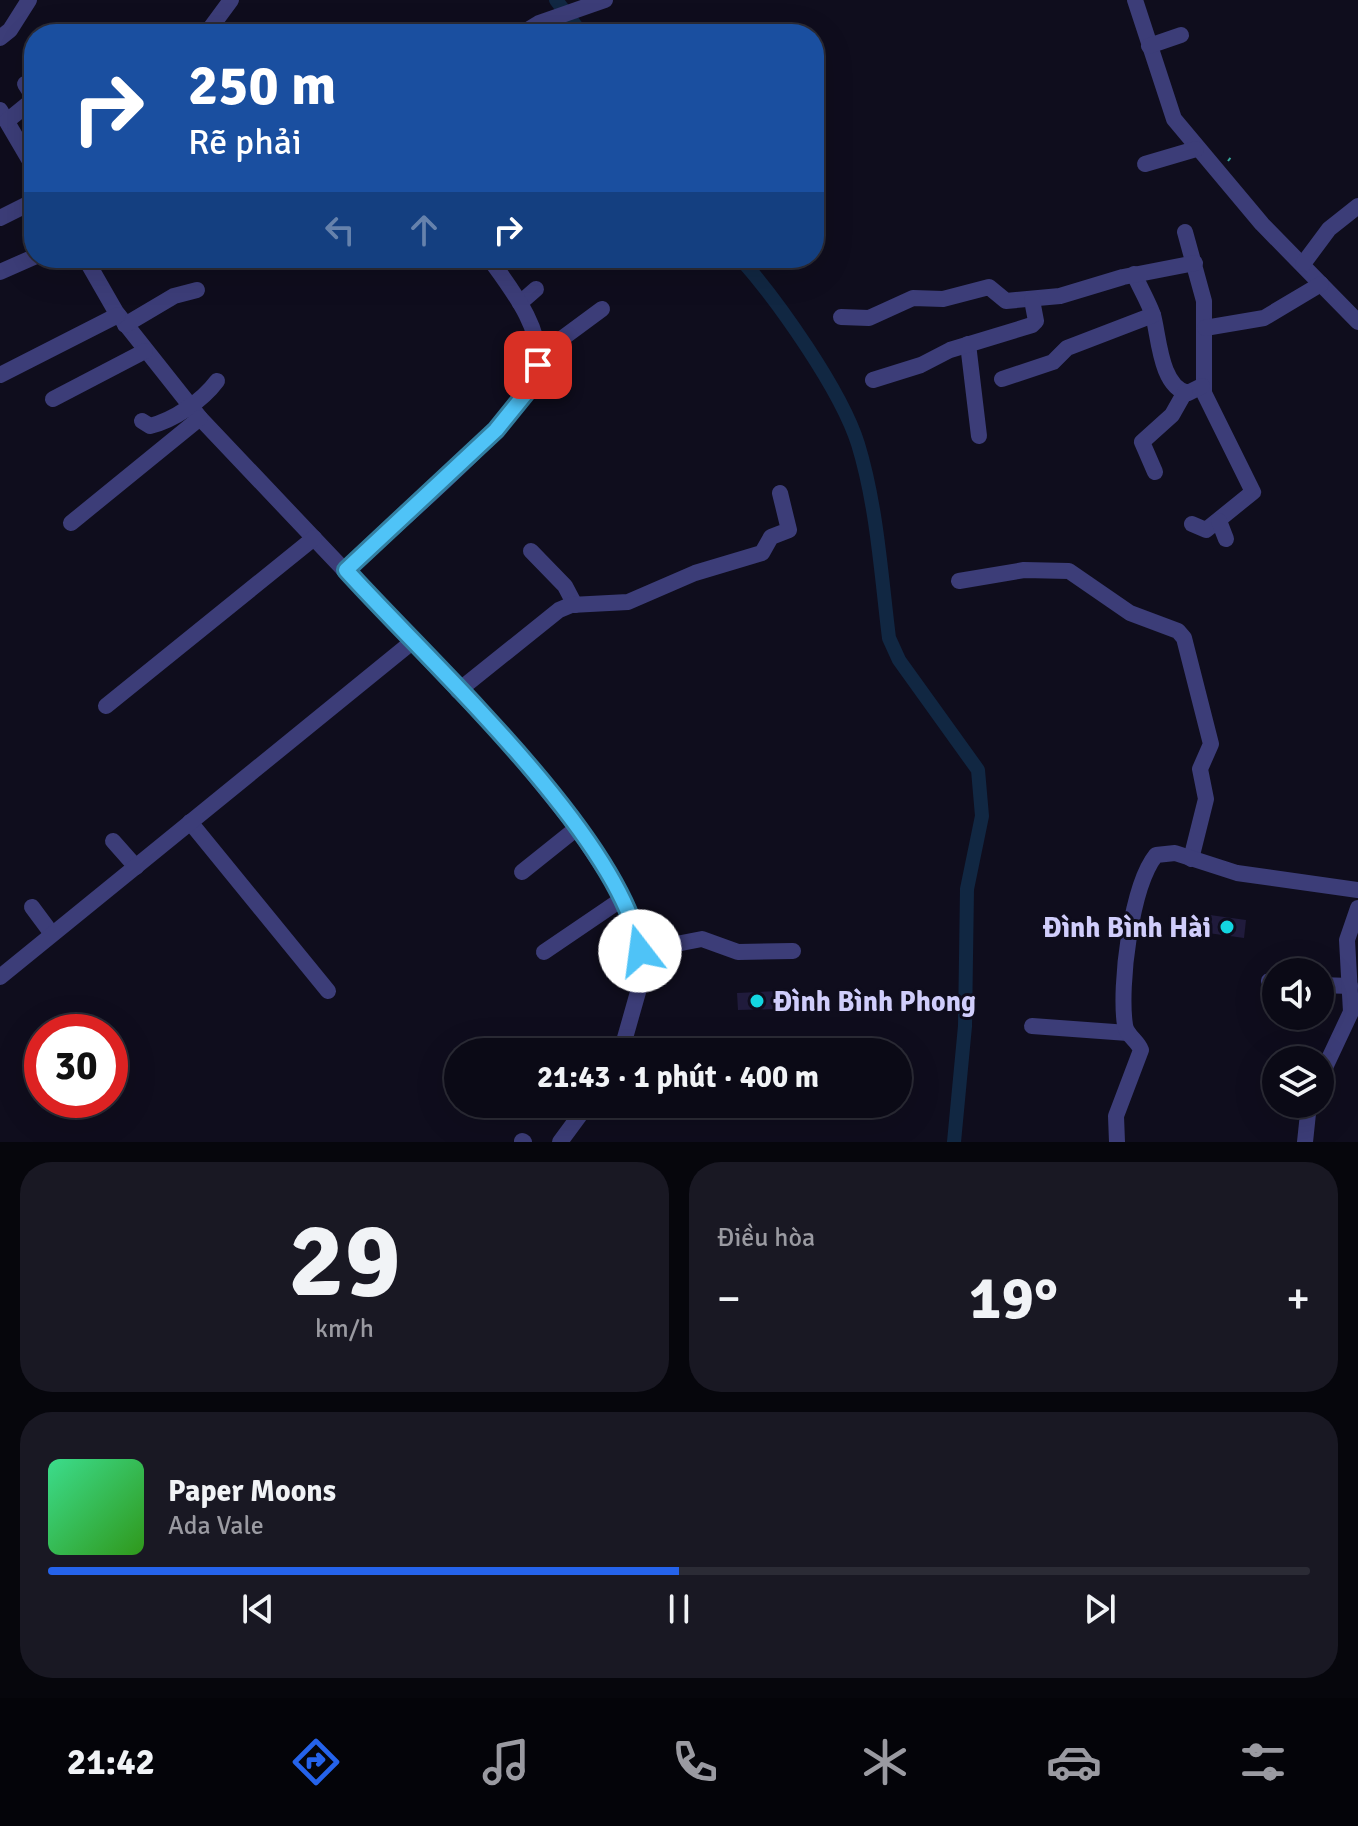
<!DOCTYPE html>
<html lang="vi">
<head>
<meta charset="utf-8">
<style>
  :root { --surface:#0b0a16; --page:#191823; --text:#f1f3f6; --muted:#9a9aa1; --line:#2b2b35; --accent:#2563eb }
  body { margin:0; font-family:Signika,sans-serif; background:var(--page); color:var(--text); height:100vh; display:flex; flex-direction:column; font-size:30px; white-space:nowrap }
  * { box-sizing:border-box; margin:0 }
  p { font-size:26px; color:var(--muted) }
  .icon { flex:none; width:44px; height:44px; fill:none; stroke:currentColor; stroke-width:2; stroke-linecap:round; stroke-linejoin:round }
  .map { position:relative; height:1142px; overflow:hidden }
  .sheet { display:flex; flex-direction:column; gap:20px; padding:20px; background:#06060c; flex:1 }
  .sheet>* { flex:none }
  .banner { position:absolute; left:24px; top:24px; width:800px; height:244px; border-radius:32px; box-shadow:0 8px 32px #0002,0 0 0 2px var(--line); background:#1a4fa0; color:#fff; overflow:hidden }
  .buttons { position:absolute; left:1262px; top:958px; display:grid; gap:16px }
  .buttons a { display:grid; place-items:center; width:72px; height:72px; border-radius:50%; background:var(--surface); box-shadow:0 8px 32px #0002,0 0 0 2px var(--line); font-size:40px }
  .speed { position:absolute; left:24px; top:1014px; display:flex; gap:16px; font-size:40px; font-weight:700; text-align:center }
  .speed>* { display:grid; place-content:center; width:104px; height:104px; border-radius:50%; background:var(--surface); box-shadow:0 8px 32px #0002,0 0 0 2px var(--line); line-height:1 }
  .speed .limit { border:12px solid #d22; background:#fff; color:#111 }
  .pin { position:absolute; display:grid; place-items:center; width:68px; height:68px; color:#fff; margin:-34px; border-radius:16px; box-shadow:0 4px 12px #0006 }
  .me { position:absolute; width:88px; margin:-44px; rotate:345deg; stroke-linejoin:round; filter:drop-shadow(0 0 6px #0008) }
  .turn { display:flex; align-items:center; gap:28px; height:168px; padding:0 32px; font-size:36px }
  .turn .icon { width:104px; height:104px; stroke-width:2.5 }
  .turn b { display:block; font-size:56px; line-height:68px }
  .lanes { display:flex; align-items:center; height:76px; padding:0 32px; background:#0003; justify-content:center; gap:40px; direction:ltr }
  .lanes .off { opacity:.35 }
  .big { font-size:60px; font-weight:700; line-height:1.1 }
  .sheet .widget { flex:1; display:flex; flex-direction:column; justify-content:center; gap:12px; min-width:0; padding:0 28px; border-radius:32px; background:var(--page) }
  .sheet .dial { align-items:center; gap:0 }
  .dial b { font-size:104px; line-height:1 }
  .song { display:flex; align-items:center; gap:24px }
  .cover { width:96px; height:96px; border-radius:12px; background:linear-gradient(135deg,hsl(150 70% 55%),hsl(110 70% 35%)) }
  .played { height:8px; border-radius:4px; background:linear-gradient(90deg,var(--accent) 50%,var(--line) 50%) }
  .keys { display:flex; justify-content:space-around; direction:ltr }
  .heat { display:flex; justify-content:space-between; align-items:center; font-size:44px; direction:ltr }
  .sheet .tiles { flex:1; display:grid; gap:20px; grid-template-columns:1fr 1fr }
  .widget:last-child { grid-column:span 2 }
  .trip { position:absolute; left:444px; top:1038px; width:468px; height:80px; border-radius:40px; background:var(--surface); box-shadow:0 8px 32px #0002,0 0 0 2px var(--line); font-weight:700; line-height:80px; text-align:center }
  .dock { display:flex; height:128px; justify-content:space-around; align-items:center; background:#040409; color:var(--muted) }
  .dock .icon { width:56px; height:56px }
  .dock .active { color:var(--accent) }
  .dock b { font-size:36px; color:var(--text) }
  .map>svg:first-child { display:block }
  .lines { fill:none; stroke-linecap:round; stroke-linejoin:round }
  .canal { stroke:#112742; stroke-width:14 }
  .building { fill:#201b3c }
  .path { stroke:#37a599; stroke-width:2; stroke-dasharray:4 6; stroke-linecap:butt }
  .minor { stroke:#3c3d78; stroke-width:16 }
  .route-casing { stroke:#337fa1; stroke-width:20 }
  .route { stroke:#4fc3f7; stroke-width:14 }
  .poi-dot { fill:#13d6e1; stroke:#0f0d1d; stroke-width:3 }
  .labels { text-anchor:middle; stroke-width:6; stroke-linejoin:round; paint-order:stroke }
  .poi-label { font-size:28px; font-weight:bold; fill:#d0cdfb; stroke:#0f0d1d; text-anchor:end }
</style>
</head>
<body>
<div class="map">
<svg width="1358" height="1142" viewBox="0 0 1358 1142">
  <rect width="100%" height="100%" fill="#0f0d1d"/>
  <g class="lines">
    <!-- canal -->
    <g class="canal">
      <polyline points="556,0 582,34"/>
      <path d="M740 258C778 301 841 390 858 444 877 506 881 574 889 638L899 660 978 770 982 816 967 889 965 1026 954 1142"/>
    </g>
  </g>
  <!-- building -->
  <g class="building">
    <polygon points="1210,915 1246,920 1244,938 1208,933"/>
    <polygon points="777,991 777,1009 738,1010 737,993"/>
  </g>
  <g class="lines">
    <!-- path -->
    <polyline class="path" points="1228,161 1234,153"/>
    <!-- minor -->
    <g class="minor">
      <polyline points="1135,0 1174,119 1262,224 1358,322"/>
      <polyline points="206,34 231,0"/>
      <polyline points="521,34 539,23 605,0"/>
      <polyline points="0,38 10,30 29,0"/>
      <polyline points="1149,46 1181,35"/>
      <polyline points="25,84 34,98"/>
      <polyline points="0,110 34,168"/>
      <polyline points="7,121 34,99"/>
      <polyline points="1145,164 1196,149"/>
      <polyline points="0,218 34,201"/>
      <polyline points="1185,232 1204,301 1204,393 1253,492 1206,530 1192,524"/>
      <polyline points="85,258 116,312 200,418 511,746 577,828 612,881 637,933 640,985 621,1052"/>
      <polyline points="1303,264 1329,229 1358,206"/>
      <polyline points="0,272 34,257"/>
      <path d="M1134 274C1140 288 1148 301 1153 315 1159 336 1160 387 1188 393L1202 386"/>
      <polyline points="520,303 536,289"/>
      <polyline points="841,317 869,318 913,298 943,299 989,287 1006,301 1060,296 1123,277 1195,263"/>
      <polyline points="125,325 174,296 197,290"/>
      <polyline points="1205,328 1264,318 1321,284"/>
      <polyline points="968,344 979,436"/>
      <polyline points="537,357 602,309"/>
      <polyline points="0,375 118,315"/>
      <polyline points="1002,379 1053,362 1067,348 1153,315"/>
      <polyline points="873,380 921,365 950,350 1032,325 1036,321 1032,300"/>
      <polyline points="53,399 145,351"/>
      <path d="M142 421 150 426C174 420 202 401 217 381"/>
      <polyline points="1155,472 1142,442 1172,415 1185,392"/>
      <polyline points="1219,521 1226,539"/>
      <polyline points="71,523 200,418"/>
      <polyline points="531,551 565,586 575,605"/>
      <path d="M346 570C388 531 527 417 537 368 545 330 509 286 489 258"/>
      <polyline points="959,581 1024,570 1069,571 1130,613 1178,631 1184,638 1211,744 1200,769 1206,799 1191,859"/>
      <polyline points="458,691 559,610 571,605 628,602 695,573 762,553 771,537 789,530 780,493"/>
      <polyline points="106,706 314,538"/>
      <polyline points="190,822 328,991"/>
      <polyline points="113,841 136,867"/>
      <polyline points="522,872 577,828"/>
      <polyline points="32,907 52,934"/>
      <polyline points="640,951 702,939 738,952 793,951"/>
      <polyline points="544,952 622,899"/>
      <polyline points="0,977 412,642"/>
      <polyline points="1269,981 1276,982"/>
      <polyline points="1320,985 1350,986"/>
      <polyline points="1032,1026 1128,1033"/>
      <polyline points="1320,1078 1351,1012 1347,940 1358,908"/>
      <polyline points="522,1141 524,1142"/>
      <polyline points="560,1142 588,1104"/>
      <path d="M1117 1142 1116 1116 1141 1050C1138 1041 1126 1035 1125 1025 1119 986 1131 886 1156 855L1175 853 1237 873 1358 890"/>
      <polyline points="1305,1142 1309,1104"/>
    </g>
  </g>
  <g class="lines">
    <defs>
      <path id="route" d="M538 365 530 388 496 430 346 570C426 659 622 837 640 951"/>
    </defs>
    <!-- route casing -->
    <use href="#route" class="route-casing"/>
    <!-- route -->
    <use href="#route" class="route"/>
  </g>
  <!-- markers -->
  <g class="poi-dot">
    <circle cx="1227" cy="927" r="8"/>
    <circle cx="757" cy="1001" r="8"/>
  </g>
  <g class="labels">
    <!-- poi labels -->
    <g class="poi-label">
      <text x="1211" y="937">Đình Bình Hài</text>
      <text x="773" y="1011" text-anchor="start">Đình Bình Phong</text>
    </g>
  </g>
</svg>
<div class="buttons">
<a><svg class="icon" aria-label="sound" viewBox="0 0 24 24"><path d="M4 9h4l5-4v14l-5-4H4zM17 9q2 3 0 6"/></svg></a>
<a><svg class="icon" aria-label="layers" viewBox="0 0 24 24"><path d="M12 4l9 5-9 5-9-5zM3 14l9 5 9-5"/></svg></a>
</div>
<div class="speed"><div class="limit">30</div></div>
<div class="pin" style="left:538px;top:365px;background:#d93025"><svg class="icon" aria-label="arrive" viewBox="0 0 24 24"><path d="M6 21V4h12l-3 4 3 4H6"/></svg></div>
<svg class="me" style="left:640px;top:951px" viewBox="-20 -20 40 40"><circle r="19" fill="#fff"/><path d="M0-13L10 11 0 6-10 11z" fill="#4fc3f7"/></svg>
<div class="trip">21:43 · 1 phút · 400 m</div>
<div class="banner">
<div class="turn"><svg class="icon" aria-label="right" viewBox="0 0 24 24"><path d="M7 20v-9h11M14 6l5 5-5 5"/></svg><div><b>250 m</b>Rẽ phải</div></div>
<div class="lanes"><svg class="icon off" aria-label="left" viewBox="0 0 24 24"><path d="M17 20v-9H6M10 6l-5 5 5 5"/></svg><svg class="icon off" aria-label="ahead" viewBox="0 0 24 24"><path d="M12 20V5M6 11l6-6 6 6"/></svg><svg class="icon" aria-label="right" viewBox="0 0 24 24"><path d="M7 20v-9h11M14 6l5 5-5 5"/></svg></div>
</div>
</div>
<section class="sheet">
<div class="tiles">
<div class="widget dial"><b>29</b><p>km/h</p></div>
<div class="widget"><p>Điều hòa</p>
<div class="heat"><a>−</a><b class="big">19°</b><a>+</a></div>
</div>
<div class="widget">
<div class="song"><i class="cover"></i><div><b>Paper Moons</b><p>Ada Vale</p></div></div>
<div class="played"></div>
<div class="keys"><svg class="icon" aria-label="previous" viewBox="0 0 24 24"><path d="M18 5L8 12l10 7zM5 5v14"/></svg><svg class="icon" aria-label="pause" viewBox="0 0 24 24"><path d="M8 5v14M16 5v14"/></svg><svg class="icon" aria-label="next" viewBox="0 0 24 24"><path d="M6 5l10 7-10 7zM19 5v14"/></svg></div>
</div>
</div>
</section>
<nav class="dock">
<b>21:42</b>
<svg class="icon active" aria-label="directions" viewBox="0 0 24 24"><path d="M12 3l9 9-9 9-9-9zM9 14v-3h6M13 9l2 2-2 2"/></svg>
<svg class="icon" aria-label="music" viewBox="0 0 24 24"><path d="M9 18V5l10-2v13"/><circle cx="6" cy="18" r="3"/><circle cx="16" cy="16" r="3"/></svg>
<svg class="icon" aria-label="phone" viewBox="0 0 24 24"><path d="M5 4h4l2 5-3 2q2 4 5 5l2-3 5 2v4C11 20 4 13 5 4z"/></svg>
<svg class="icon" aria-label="climate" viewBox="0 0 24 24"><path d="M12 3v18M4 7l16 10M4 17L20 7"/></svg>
<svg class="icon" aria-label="car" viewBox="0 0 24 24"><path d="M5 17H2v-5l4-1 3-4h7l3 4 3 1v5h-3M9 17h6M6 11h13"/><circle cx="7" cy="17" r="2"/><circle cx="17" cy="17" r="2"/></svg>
<svg class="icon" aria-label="filters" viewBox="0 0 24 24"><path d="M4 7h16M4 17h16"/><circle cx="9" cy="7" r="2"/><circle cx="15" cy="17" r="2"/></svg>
</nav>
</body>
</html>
